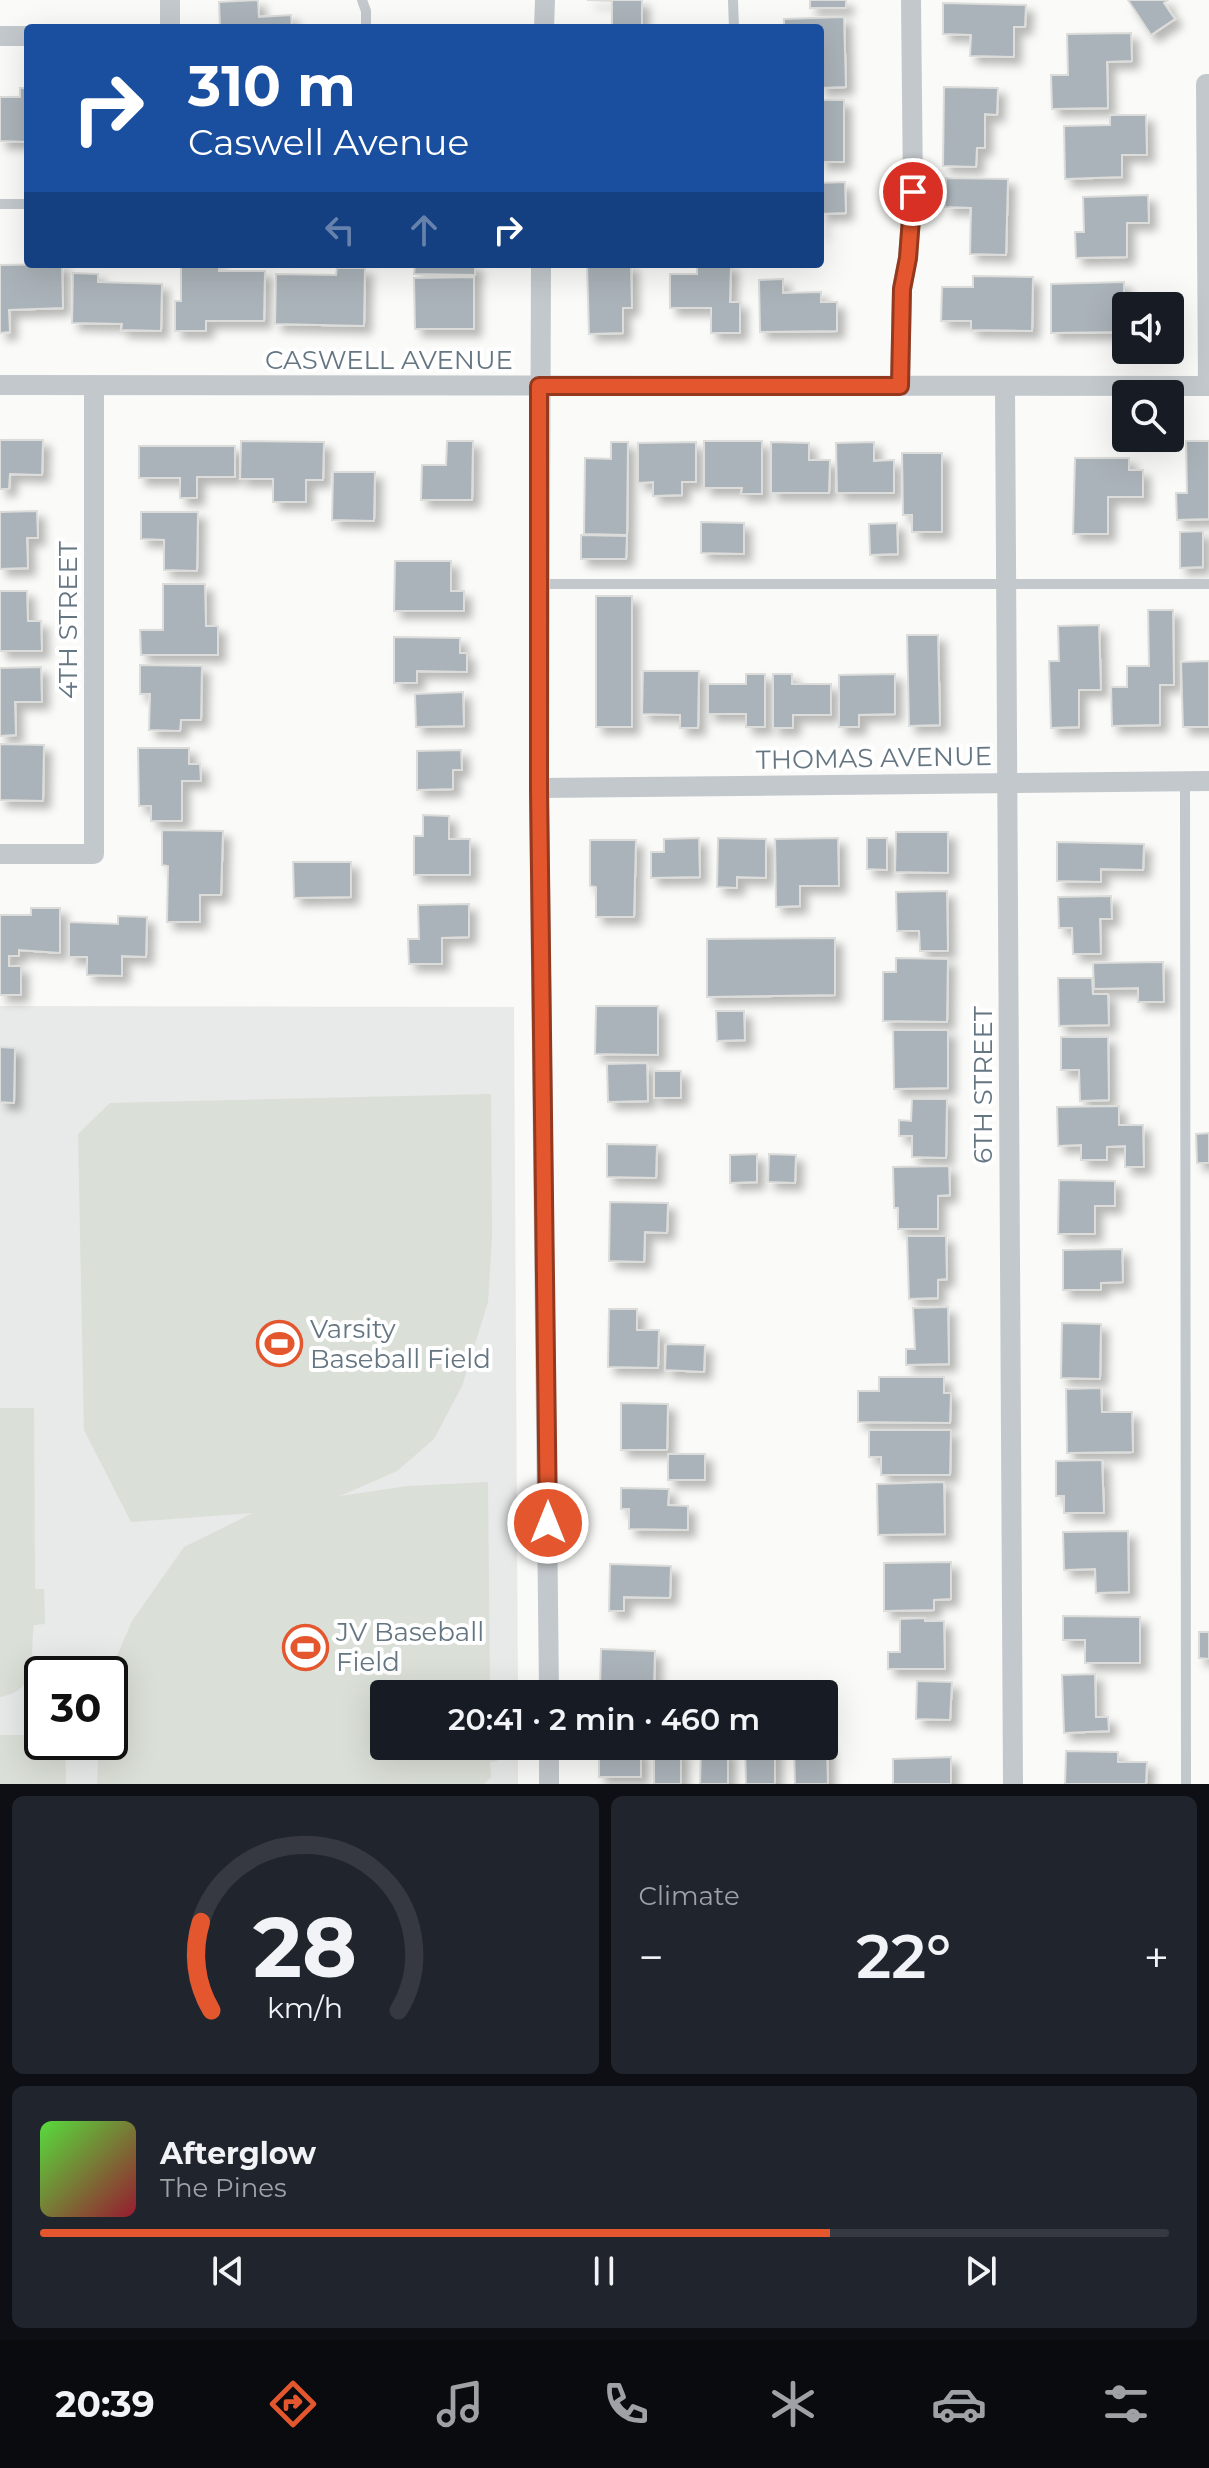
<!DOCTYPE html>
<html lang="en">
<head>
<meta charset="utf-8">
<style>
  :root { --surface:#171b24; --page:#20242c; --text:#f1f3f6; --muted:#9ea1a6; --line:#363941; --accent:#e4572e }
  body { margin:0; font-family:Montserrat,sans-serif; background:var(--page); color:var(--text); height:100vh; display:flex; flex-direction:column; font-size:30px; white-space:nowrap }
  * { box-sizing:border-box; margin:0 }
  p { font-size:26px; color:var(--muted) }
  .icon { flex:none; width:44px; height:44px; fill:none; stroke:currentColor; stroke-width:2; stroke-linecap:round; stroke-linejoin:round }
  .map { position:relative; height:1784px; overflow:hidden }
  .details { display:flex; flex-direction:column; gap:12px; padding:12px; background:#0d0f14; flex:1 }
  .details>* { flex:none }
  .banner { position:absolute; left:24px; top:24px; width:800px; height:244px; border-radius:8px; box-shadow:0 8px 32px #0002; background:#1a4fa0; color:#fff; overflow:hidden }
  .fabs { position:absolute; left:1112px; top:292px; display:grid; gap:16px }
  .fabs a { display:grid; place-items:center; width:72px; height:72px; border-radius:8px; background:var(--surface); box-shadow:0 8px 32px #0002; font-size:40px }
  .speed { position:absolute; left:24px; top:1656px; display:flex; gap:16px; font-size:40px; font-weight:700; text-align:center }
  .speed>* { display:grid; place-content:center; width:104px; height:104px; border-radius:50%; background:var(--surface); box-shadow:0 8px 32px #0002; line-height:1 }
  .speed .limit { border:4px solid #111; border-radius:12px; background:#fff; color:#111 }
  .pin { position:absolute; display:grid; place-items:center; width:68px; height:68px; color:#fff; margin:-34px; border:4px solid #fff; border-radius:50%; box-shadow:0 2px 8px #0007 }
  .me { position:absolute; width:88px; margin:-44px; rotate:0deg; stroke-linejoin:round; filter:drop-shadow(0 0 6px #0008) }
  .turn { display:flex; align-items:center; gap:28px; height:168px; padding:0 32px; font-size:36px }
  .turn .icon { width:104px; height:104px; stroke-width:2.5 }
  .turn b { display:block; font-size:56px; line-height:68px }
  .lanes { display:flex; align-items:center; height:76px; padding:0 32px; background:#0003; justify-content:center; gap:40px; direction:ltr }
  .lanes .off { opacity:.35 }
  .big { font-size:60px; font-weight:600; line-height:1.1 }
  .details .widget { flex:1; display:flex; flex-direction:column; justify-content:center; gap:12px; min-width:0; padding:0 28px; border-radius:12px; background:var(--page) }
  .details .dial { align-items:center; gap:0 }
  .dial svg { height:208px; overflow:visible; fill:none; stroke:var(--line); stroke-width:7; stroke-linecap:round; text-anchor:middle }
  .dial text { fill:var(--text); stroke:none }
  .song { display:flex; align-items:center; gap:24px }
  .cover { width:96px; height:96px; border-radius:12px; background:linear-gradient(135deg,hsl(110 70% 55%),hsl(350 70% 35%)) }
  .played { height:8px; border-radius:4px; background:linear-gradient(90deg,var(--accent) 70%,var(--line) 70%) }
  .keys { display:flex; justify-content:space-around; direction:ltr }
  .heat { display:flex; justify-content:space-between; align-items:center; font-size:44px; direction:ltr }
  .details .tiles { flex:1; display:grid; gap:12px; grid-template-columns:1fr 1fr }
  .widget:last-child { grid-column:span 2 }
  .trip { position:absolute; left:370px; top:1680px; width:468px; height:80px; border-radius:8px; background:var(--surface); box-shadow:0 8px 32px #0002; font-weight:600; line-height:80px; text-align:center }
  .dock { display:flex; height:128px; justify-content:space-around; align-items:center; background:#090b0e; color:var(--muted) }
  .dock .icon { width:56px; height:56px }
  .dock .selected { color:var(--accent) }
  .dock b { font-size:36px; color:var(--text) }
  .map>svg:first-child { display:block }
  .built { fill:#e8e9e9; fill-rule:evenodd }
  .green { fill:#dadfd7 }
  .building { fill:#aab3b9; stroke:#dcdcda; stroke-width:2; filter:url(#shadow) }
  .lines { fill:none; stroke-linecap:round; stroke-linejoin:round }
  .lane { stroke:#c3c8cc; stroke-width:10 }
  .street { stroke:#c3c8cc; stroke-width:20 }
  .route-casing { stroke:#94391e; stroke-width:20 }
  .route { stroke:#e4572e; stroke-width:14 }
  .labels { text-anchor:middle; stroke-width:8; stroke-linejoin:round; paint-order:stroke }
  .street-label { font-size:26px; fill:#657683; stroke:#fff }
  .poi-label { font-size:26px; fill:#657683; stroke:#fff; text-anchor:start }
</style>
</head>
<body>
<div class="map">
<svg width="1209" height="1784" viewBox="0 0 1209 1784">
  <defs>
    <filter id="shadow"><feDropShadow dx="7" dy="7" stdDeviation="4" flood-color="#0004"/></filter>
  </defs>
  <rect width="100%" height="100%" fill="#fafaf8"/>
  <!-- built -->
  <path class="built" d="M0 1006 514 1007 518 1694H384V1746H518V1784H0ZM42 1674H110V1742H42Z"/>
  <!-- green -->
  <g class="green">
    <polygon points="491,1094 492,1236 488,1302 462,1386 434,1439 397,1471 340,1496 408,1486 488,1482 490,1694 384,1694 384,1746 498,1746 497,1761 490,1762 491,1777 484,1784 97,1784 99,1742 110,1742 109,1674 132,1621 184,1547 253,1513 131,1522 84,1430 78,1134 110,1103"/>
    <path d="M0 1408H34L35 1589H44L45 1624 34 1625C29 1654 41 1690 0 1697Z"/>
    <polygon points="0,1735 42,1735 42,1742 65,1742 66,1784 0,1784"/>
  </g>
  <!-- building -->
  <g class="building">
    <polygon points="258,0 259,17 291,15 292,28 220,28 219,2"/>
    <polygon points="587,0 642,0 642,28 612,28 612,1"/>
    <rect x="810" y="0" width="36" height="8"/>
    <polygon points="1128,0 1168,0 1164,3 1175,19 1151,35"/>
    <polygon points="943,3 1026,5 1025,27 1014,27 1014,57 970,56 971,35 943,34"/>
    <polygon points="844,17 846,87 820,88 820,28 784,28 784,19"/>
    <polygon points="1131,33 1132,61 1107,62 1108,108 1052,109 1051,75 1068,75 1067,34"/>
    <polygon points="944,87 998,88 997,115 985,114 985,148 977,148 976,167 943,166"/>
    <polygon points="20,88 28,88 28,142 0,141 0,97 20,97"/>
    <rect x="820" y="100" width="24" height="62"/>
    <polygon points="1110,115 1146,115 1147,155 1122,155 1122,177 1065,179 1064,126 1110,125"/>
    <polygon points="946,178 1008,179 1006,255 970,254 971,208 945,207"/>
    <polygon points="845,182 846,213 820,214 820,234 820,183"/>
    <polygon points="1148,195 1149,223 1127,223 1127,257 1076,258 1075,232 1084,232 1083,197"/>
    <polygon points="62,264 63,308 9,310 10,332 0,333 0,265"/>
    <polygon points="181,264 219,264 219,271 265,271 264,321 206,321 206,331 175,331 175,301 181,301"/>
    <polygon points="415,264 475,264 475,275 414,274"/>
    <polygon points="587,264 631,264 632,308 623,308 623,333 589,334"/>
    <polygon points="713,264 731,264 730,302 740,302 740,333 711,333 711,308 670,308 670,274 697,274 697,267 713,267"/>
    <polygon points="337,268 365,268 364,326 275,324 276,274 336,275"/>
    <polygon points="73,273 98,274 98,282 162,284 161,331 121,330 122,324 72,323"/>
    <polygon points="973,276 1033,277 1032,331 971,330 971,321 941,321 942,287 973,287"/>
    <polygon points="474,277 474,329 415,329 414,278"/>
    <polygon points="783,279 783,293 821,292 821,302 837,302 837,331 760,332 759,280"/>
    <polygon points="1124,282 1124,293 1148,293 1148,306 1126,306 1126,332 1051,333 1051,284"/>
    <polygon points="0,440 43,440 42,475 10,474 9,489 0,489"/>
    <polygon points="241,441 324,442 323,480 306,480 306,502 273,502 273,479 240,479"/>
    <polygon points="447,441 473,441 472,500 421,500 422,465 446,465"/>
    <polygon points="704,441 762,441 762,494 741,494 742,488 704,488"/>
    <polygon points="1186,441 1209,441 1209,519 1177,520 1176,493 1187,493"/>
    <polygon points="611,442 628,442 627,535 584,534 585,458 611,459"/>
    <polygon points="696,442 696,482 682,482 682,495 653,496 653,482 638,483 638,443"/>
    <polygon points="771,442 809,443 809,460 830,460 829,493 771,493"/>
    <polygon points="874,442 874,461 894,460 894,493 837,493 836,443"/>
    <polygon points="139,446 235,446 235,477 197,477 197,498 180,498 180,478 139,478"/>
    <polygon points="902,453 942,453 942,532 912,532 912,515 903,515"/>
    <polygon points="1075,458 1129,458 1129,470 1143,470 1143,497 1108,497 1108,534 1073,534"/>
    <polygon points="333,472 375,472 374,521 332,520"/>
    <polygon points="37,511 38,538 27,538 28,568 0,569 0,512"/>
    <polygon points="141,512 198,512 197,571 164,570 164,540 141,539"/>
    <polygon points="701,522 744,523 744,554 701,553"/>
    <polygon points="897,523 898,554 870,555 869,524"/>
    <polygon points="1203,531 1203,567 1180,568 1180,532"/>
    <polygon points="581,535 627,536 626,559 581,559"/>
    <polygon points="395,561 451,561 451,591 464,591 464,611 394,611"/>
    <polygon points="163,584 205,584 206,626 218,626 218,655 141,655 140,630 163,630"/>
    <polygon points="0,591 27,591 28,621 41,621 42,651 0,651"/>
    <rect x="596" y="596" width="36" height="131"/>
    <polygon points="1148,610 1173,610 1174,685 1160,685 1160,725 1112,726 1111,687 1127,687 1127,666 1149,666"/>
    <polygon points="1099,625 1101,690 1079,690 1079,727 1051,728 1049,661 1059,661 1058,626"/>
    <polygon points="907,635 938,635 940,725 909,726"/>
    <polygon points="394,637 460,638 460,653 467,653 467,672 417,671 417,683 394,683"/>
    <polygon points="1209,661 1209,727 1183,727 1181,662"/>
    <polygon points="140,665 202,666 201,720 181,720 180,731 149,730 150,694 140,694"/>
    <polygon points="41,667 42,702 15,702 16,735 0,736 0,668"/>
    <polygon points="643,671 699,671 698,728 680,728 680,715 642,714"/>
    <polygon points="746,674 765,674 765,727 746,727 746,714 708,714 708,684 746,684"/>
    <polygon points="773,674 792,674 792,684 831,684 831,715 793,715 793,728 773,728"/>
    <polygon points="895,674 895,714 859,715 859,727 839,727 839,675"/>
    <polygon points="463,692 464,726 416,727 415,694"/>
    <polygon points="0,744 44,745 43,801 0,800"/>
    <polygon points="138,748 189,748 189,764 200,764 201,781 182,781 182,821 151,821 151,806 139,806"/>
    <polygon points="461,750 462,770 453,770 453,789 417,790 417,751"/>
    <polygon points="423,815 449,816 449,839 470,839 470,875 414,875 414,836 423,836"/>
    <polygon points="162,830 223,831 221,895 200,895 200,922 167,922 168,866 162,865"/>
    <polygon points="896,832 948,832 948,873 895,872"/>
    <polygon points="699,838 700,877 651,878 651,852 664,852 664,839"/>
    <polygon points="718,838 766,839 766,878 737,877 737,888 717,887"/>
    <polygon points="838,838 839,886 800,886 800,906 776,907 775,839"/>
    <polygon points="867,838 887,838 887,870 867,869"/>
    <polygon points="590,840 636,840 634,917 596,917 596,887 590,886"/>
    <polygon points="1057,842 1144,844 1143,870 1101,869 1101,882 1057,881"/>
    <polygon points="293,862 351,862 351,897 294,898"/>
    <polygon points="947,891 948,951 920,951 919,931 897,931 896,892"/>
    <polygon points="1111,896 1112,919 1100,919 1101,954 1073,954 1072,928 1059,928 1058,897"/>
    <polygon points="469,904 469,937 442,938 442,964 409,964 408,939 419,939 418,905"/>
    <polygon points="31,908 60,908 60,953 19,950 19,956 9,956 9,966 21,966 21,995 0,995 0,915 31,915"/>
    <polygon points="118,916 147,917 146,957 122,956 122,976 87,975 87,957 69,957 69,922 118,924"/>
    <polygon points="835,938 835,995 707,997 707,939"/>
    <polygon points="896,958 948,959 947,1022 883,1021 883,972 896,972"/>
    <polygon points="1163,962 1164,1002 1138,1002 1138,988 1094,989 1093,963"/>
    <polygon points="1058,978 1092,978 1093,994 1108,994 1109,1025 1059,1026"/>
    <polygon points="596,1006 658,1006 658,1055 595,1054"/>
    <polygon points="716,1011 744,1011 745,1040 717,1041"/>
    <polygon points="893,1030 948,1030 948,1088 894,1089"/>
    <polygon points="1061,1037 1108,1037 1109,1100 1080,1101 1079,1070 1061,1070"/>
    <polygon points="0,1047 15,1048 14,1103 0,1102"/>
    <polygon points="647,1063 648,1101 608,1102 607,1064"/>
    <rect x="654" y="1071" width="27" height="27"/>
    <polygon points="912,1099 947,1099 946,1158 912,1157 912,1136 899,1136 899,1120 911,1121"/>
    <polygon points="1119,1106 1119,1125 1143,1125 1144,1167 1125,1167 1125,1146 1107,1147 1107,1160 1081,1160 1081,1145 1058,1146 1057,1107"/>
    <polygon points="1209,1133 1209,1163 1197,1163 1196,1134"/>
    <polygon points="607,1144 657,1145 656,1178 607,1177"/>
    <polygon points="757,1154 757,1182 730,1183 730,1155"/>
    <polygon points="769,1154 796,1155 795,1183 768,1182"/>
    <polygon points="949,1166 950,1195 938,1196 938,1229 898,1229 898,1208 894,1208 893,1167"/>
    <polygon points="1059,1180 1115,1181 1115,1206 1095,1206 1095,1234 1058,1234"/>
    <polygon points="610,1202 668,1203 667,1233 645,1232 644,1262 609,1261"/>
    <polygon points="907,1236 946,1236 947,1279 938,1280 938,1298 909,1299"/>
    <polygon points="1122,1249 1123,1282 1101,1283 1101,1290 1063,1290 1063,1250"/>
    <polygon points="948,1307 949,1364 906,1365 906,1349 915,1349 913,1308"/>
    <polygon points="609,1309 637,1309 637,1330 659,1330 658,1368 608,1367"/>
    <polygon points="1062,1323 1101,1324 1100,1379 1061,1378"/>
    <polygon points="666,1344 705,1345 704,1372 665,1370"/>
    <polygon points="879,1377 944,1377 944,1393 951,1393 950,1423 858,1422 858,1391 879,1391"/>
    <polygon points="1101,1388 1102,1412 1132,1412 1133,1452 1067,1453 1066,1389"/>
    <polygon points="621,1403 668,1404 667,1450 621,1450"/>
    <polygon points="869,1430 951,1430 950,1475 881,1475 881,1457 869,1457"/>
    <rect x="668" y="1454" width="37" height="26"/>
    <polygon points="1102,1460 1104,1513 1064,1513 1064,1496 1056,1496 1056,1461"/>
    <polygon points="944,1482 945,1534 878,1535 877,1484"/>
    <polygon points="621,1488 669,1489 668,1505 688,1506 688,1530 629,1529 629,1509 621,1509"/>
    <polygon points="1128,1531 1129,1592 1096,1593 1095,1569 1064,1570 1063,1532"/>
    <polygon points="951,1562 951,1599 934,1600 934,1610 884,1611 884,1563"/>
    <polygon points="610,1564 671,1566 670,1598 624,1597 624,1611 609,1611"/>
    <polygon points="1063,1616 1140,1617 1140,1663 1085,1663 1085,1640 1063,1640"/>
    <polygon points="925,1618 925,1621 944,1621 945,1669 888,1669 888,1652 900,1652 900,1619"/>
    <polygon points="1199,1632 1209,1632 1209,1659 1199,1658"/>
    <polygon points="601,1649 655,1651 654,1690 600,1689"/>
    <polygon points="1095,1674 1096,1717 1108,1717 1109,1731 1064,1733 1062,1675"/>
    <polygon points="917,1681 952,1682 950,1720 916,1719"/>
    <polygon points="827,1746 828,1784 795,1784 794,1747"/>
    <polygon points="745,1747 775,1747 775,1784 746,1784"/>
    <rect x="654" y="1749" width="27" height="35"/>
    <rect x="599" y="1750" width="42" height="27"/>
    <polygon points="701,1750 728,1750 728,1784 700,1784"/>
    <polygon points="1066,1751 1118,1752 1118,1762 1147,1762 1146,1784 1065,1784"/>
    <polygon points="951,1757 951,1784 893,1784 893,1759"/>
  </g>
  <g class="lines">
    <!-- lane -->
    <g class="lane">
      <polyline points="362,0 366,11 366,28"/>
      <polyline points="733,0 734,28"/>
      <polyline points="0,204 28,204"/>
      <polyline points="539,584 1209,584"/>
      <polyline points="1185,781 1186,1784"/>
    </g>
    <!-- street -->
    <g class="street">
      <polyline points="170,28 170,0"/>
      <polyline points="544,28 545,0"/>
      <polyline points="0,36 28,36"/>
      <polyline points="541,264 539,788 549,1694"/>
      <polyline points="0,385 1209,386"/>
      <polyline points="900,386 902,289 908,258 913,192 911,0"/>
      <polyline points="1005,386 1013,1784"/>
      <polyline points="1208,386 1206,84 1209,84"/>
      <polyline points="539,788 1209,781"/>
      <polyline points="0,854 94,854 94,385"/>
      <polyline points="549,1784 549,1746"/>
    </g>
  </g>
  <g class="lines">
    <defs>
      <polyline id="route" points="548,1523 539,788 539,386 900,386 902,289 908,258 913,192"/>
    </defs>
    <!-- route casing -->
    <use href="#route" class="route-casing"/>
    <!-- route -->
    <use href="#route" class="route"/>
  </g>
  <!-- icons -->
  <defs>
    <symbol id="stadium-ring" viewBox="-11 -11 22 22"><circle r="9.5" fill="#fff" stroke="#e4572e" stroke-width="1.5"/><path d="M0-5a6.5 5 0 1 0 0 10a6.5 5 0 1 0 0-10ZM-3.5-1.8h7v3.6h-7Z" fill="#e4572e"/></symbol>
  </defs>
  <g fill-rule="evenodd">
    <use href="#stadium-ring" x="254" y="1318" width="51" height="51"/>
    <use href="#stadium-ring" x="280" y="1622" width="51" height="51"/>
  </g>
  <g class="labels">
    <!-- street labels -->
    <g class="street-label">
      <text x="389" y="369">CASWELL AVENUE</text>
      <text transform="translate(68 620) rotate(-90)" y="9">4TH STREET</text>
      <text transform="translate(874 758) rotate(-1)" y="9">THOMAS AVENUE</text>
      <text transform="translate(983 1085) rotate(-90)" y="9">6TH STREET</text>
    </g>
    <!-- poi labels -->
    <g class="poi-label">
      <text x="310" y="1338">Varsity<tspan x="310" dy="30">Baseball Field</tspan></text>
      <text x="336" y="1641">JV Baseball<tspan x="336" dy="30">Field</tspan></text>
    </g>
  </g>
</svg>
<div class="fabs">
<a><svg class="icon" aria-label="sound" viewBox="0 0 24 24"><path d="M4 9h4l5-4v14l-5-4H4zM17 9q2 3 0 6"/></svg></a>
<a><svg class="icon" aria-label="search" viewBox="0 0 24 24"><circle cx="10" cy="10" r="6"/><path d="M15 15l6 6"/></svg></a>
</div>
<div class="speed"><div class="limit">30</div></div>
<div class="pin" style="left:913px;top:192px;background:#d93025"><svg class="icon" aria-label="arrive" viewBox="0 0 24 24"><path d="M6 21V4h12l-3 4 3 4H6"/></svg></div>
<svg class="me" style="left:548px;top:1523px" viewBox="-20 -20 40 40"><circle r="17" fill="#e4572e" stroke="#fff" stroke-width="3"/><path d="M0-11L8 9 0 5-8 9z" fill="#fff"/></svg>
<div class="trip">20:41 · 2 min · 460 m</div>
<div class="banner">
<div class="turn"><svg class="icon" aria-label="right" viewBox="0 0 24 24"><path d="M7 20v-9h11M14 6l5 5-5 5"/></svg><div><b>310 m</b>Caswell Avenue</div></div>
<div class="lanes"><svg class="icon off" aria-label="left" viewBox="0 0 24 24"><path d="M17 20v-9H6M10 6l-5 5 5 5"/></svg><svg class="icon off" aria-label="ahead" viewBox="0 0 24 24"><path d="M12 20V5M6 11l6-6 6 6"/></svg><svg class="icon" aria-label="right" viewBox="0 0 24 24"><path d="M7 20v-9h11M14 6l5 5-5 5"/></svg></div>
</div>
</div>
<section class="details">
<div class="tiles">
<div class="widget dial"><svg viewBox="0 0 100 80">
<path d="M14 69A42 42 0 1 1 86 69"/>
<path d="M14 69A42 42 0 0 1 10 35" stroke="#e4572e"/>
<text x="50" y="56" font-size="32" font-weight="700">28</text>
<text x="50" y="72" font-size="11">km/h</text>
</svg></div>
<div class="widget"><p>Climate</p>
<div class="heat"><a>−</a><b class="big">22°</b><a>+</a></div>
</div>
<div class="widget">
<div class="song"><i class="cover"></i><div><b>Afterglow</b><p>The Pines</p></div></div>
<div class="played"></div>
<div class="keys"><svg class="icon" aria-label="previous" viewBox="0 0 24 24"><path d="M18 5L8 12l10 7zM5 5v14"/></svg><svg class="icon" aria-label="pause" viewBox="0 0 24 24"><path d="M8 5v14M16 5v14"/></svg><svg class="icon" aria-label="next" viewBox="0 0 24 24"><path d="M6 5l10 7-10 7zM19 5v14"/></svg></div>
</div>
</div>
</section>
<nav class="dock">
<b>20:39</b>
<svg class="icon selected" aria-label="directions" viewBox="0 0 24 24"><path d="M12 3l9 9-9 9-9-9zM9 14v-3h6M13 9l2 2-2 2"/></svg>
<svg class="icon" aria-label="music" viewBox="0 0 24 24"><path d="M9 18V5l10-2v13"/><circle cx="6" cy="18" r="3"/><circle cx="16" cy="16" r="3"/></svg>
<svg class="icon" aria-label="phone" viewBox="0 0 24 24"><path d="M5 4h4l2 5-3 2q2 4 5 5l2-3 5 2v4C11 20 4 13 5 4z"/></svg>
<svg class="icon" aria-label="climate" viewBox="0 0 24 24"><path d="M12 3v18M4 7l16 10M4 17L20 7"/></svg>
<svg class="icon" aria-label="car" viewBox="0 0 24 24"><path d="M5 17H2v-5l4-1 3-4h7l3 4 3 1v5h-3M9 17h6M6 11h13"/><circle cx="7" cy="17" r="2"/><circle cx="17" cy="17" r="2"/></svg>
<svg class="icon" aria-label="filters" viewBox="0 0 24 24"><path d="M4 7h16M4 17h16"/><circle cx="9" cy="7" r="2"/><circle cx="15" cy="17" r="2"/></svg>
</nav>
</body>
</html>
